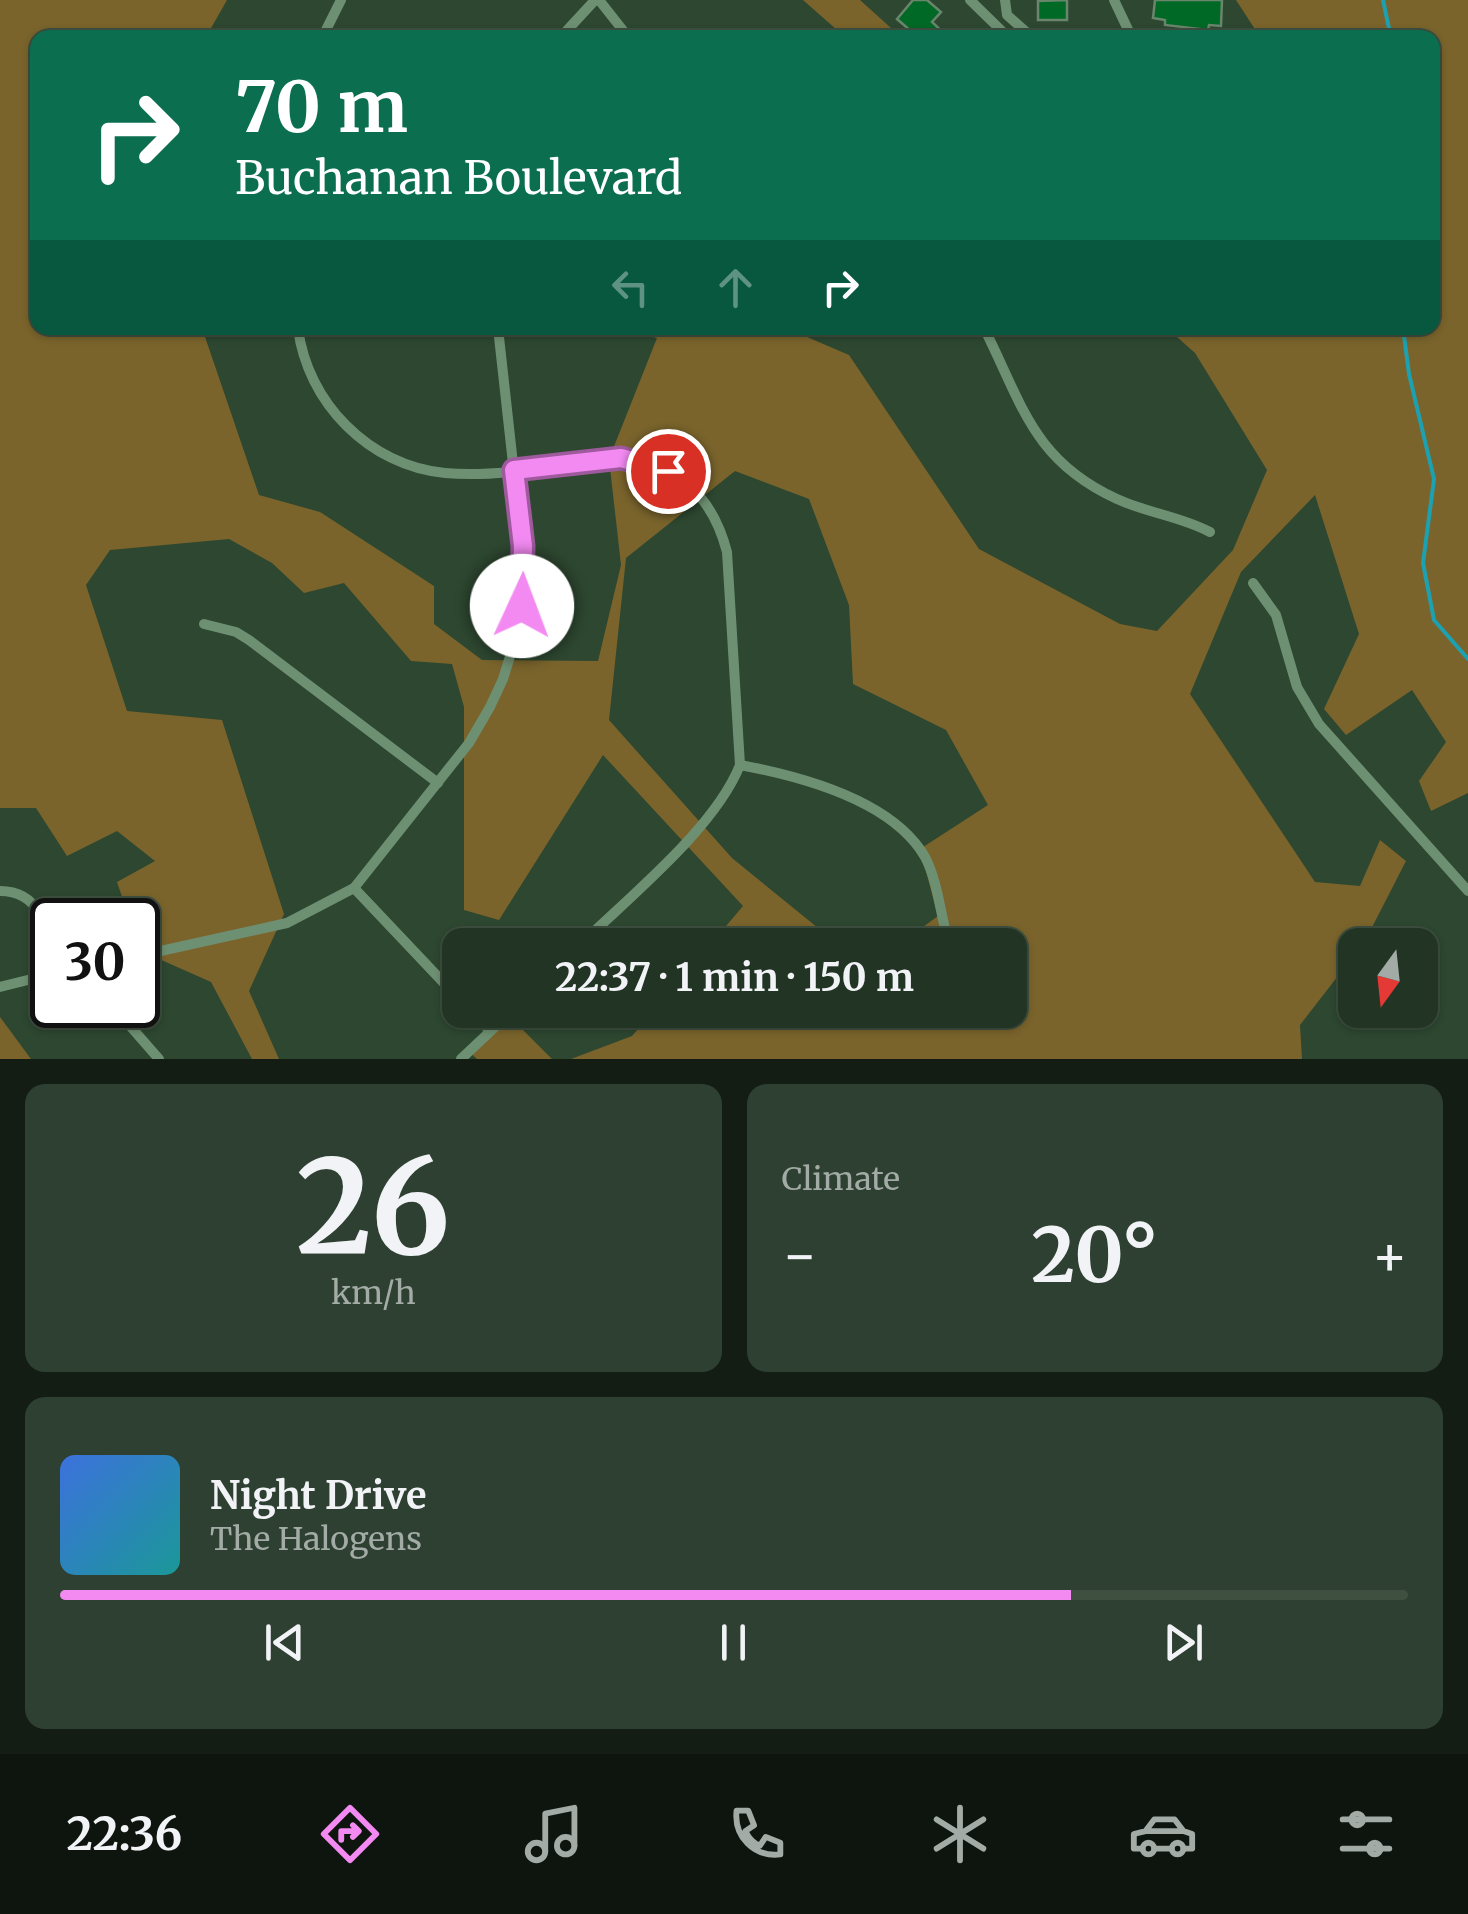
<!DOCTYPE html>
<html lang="en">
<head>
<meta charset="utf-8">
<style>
  :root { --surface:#223524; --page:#2e4031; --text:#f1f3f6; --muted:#a2aba6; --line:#3f5041; --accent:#f38af2 }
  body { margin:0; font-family:Merriweather,serif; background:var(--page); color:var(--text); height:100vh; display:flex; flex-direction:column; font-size:38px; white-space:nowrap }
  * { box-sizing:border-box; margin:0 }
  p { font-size:32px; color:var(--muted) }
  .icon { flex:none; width:55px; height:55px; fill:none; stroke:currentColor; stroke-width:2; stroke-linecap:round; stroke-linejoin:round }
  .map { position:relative; height:1059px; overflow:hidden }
  .sheet { display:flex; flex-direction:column; gap:25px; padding:25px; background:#131d14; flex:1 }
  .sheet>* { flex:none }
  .top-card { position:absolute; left:30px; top:30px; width:1410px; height:305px; border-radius:20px; box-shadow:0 2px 8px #0004,0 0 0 2px var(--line); background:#0b6e4f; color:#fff; overflow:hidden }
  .needle { width:65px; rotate:195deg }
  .fabs { position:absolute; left:1338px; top:928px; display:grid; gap:20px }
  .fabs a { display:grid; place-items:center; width:100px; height:100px; border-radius:20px; background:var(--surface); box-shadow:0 2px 8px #0004,0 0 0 2px var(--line); font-size:50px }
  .speed { position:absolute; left:30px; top:898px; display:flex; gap:20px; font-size:50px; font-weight:700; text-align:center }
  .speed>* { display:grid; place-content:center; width:130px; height:130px; border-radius:50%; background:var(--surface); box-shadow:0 2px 8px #0004,0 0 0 2px var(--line); line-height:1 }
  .speed .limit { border:5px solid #111; border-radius:15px; background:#fff; color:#111 }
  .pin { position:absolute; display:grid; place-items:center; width:85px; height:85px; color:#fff; margin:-42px; border:5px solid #fff; border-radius:50%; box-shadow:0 2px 10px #0007 }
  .me { position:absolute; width:110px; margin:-55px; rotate:2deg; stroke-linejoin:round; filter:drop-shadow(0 0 8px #0008) }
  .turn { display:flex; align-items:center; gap:35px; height:210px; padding:0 40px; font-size:45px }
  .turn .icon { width:130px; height:130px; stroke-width:2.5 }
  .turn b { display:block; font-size:70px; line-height:85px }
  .lanes { display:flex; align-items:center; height:95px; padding:0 40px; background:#0003; justify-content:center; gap:50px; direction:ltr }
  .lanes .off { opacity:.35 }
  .big { font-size:75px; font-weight:700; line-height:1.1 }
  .sheet .widget { flex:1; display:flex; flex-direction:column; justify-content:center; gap:15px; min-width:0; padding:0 35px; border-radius:20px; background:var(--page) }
  .sheet .dial { align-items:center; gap:0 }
  .dial b { font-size:130px; line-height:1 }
  .song { display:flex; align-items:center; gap:30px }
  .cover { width:120px; height:120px; border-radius:15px; background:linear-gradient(135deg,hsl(220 70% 55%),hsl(180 70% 35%)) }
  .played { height:10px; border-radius:5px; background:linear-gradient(90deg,var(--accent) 75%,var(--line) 75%) }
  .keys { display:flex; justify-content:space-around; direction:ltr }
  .heat { display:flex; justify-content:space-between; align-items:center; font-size:55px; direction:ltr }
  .sheet .tiles { flex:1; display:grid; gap:25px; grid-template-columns:1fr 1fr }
  .widget:last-child { grid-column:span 2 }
  .trip { position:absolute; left:442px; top:928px; width:585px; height:100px; border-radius:20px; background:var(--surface); box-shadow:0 2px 8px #0004,0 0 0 2px var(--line); font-weight:700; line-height:100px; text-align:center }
  .menu { display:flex; height:160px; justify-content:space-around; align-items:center; background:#0e150e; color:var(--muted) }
  .menu .icon { width:70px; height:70px }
  .menu .on { color:var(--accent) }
  .menu b { font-size:45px; color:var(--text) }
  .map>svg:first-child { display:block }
  .forest { fill:#7a642c }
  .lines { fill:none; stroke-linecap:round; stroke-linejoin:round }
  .stream { stroke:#1da1b1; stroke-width:4 }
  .building { fill:#006925; stroke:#69866c; stroke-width:2.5 }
  .street { stroke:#6e9072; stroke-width:10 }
  .route-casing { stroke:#9e5a9d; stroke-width:25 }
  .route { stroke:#f38af2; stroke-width:18 }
</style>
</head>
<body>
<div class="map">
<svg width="1468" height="1059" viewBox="0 0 1468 1059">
  <rect width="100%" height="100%" fill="#2d4730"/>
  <!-- forest -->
  <g class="forest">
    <polygon points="0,0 227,0 206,37 38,38 38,328 202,328 259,495 320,512 434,586 434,624 482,660 598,661 621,565 609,459 657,338 616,328 786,328 849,355 979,549 1120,624 1157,631 1233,550 1267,470 1195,353 1167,328 1432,328 1432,38 1260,37 1236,0 1468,0 1468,793 1431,811 1419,781 1446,742 1412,690 1346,735 1324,709 1359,634 1315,495 1241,572 1190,694 1315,882 1360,886 1380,840 1406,861 1365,941 1362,945 1355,945 1355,954 1300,1025 1302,1059 571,1059 632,1036 655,1010 1010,1010 1010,945 898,945 938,916 920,849 988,805 946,730 853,684 849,605 809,499 735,471 626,558 609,720 732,858 839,945 710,945 743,906 603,755 499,920 464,910 464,707 452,664 411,661 344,583 304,593 272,563 229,539 110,550 86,585 127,711 222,720 284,914 249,991 279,1059 252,1059 211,982 141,951 138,920 130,920 117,882 155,861 117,831 67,856 36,808 0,808"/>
    <polygon points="803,0 860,0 901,37 845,37"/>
    <polygon points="505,1012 552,1059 477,1059 467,1050"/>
    <polygon points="0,1017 31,1059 0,1059"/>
  </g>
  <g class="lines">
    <!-- stream -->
    <g class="stream">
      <polyline points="1383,0 1391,38"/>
      <polyline points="1403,328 1409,374 1434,479 1423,563 1434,620 1468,659"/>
    </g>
  </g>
  <!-- building -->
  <g class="building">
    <polygon points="913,0 927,0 941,12 932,22 949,38 919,38 897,19"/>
    <polygon points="1067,0 1067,20 1038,20 1038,1"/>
    <polygon points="1155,0 1222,0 1221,26 1209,25 1208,30 1165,25 1165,20 1153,18"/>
  </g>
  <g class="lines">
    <!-- street -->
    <g class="street">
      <polyline points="599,0 629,38"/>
      <polyline points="970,0 1009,38"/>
      <polyline points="1005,0 1007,15 1033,38"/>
      <polyline points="1114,0 1132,38"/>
      <polyline points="322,38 341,0"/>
      <polyline points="560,38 595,0"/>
      <path d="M298 328C307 402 369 466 445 473 500 478 566 464 621 458 680 467 712 495 727 552L740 765C715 828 630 896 580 945"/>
      <path d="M984 328C1022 403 1032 460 1117 499 1147 513 1180 516 1210 532"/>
      <polyline points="1253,583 1276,615 1297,687 1319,724 1468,891"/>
      <polyline points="204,624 236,632 249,640 438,783"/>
      <path d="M740 765C799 776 892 800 925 857 938 882 940 913 948 940"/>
      <polyline points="354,888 460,1000"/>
      <path d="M0 891C40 891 47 927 52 960"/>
      <polyline points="138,956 287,923 354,888 469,743 490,707 503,679 516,637 524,563 498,328"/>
      <polyline points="0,987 52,974"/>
      <polyline points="121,1005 131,1027 159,1059"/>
      <polyline points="470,1010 490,1031"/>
      <polyline points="461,1059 513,1010"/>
    </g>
  </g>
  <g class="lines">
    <defs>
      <polyline id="route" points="522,606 523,546 514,470 621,458 668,471"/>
    </defs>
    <!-- route casing -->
    <use href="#route" class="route-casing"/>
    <!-- route -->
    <use href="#route" class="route"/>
  </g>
</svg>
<div class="fabs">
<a><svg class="needle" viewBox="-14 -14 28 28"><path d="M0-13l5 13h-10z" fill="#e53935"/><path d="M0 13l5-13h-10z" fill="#a2aba6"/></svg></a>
</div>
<div class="speed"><div class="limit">30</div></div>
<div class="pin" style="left:668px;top:471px;background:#d93025"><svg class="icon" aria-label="arrive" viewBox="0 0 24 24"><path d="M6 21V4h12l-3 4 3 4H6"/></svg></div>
<svg class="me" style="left:522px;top:606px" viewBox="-20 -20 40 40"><circle r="19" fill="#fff"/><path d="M0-13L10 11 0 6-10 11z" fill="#f38af2"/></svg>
<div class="trip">22:37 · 1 min · 150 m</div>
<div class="top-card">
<div class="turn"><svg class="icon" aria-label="right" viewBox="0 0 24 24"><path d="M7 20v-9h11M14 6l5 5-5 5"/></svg><div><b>70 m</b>Buchanan Boulevard</div></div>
<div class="lanes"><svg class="icon off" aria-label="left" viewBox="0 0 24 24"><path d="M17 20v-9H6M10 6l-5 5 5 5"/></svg><svg class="icon off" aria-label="ahead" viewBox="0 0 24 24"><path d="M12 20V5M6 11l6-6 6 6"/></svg><svg class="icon" aria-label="right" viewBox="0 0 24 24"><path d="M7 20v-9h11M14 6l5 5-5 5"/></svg></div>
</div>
</div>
<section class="sheet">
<div class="tiles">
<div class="widget dial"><b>26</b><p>km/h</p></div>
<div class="widget"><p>Climate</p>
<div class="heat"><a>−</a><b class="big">20°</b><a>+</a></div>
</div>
<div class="widget">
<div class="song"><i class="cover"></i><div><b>Night Drive</b><p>The Halogens</p></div></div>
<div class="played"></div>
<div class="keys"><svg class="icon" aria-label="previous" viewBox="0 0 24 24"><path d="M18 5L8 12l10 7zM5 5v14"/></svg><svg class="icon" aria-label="pause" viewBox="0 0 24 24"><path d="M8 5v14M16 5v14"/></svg><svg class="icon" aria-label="next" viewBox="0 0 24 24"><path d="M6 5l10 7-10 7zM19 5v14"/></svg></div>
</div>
</div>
</section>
<nav class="menu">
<b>22:36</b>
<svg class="icon on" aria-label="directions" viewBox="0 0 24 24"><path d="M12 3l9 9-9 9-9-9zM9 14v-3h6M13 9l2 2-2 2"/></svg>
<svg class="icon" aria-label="music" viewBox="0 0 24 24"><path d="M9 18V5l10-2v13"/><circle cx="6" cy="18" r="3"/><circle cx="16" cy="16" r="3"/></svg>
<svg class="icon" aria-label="phone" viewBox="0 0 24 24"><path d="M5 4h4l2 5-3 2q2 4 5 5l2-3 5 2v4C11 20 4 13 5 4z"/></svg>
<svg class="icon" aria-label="climate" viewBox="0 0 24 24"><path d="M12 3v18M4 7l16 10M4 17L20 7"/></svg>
<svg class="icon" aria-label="car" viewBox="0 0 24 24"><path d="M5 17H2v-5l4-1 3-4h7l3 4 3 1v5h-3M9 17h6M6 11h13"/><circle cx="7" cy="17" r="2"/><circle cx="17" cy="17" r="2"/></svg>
<svg class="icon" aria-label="filters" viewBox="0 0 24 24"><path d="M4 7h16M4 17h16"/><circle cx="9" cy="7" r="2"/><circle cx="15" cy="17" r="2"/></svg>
</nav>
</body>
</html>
